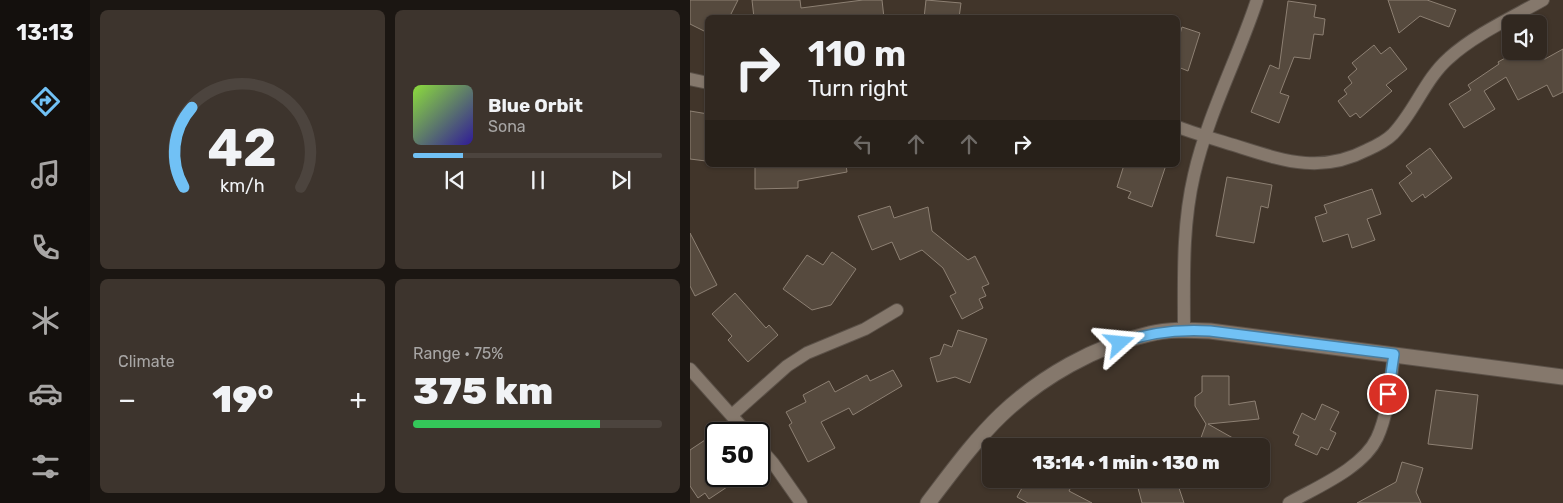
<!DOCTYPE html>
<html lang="en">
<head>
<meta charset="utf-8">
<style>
  :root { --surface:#312820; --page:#3d342d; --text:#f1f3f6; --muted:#a8a6a5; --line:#4c443e; --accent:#71c1f5 }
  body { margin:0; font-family:Rubik,sans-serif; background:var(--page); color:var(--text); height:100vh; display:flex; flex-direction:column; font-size:19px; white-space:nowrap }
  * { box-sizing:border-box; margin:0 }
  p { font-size:16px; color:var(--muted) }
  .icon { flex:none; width:28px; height:28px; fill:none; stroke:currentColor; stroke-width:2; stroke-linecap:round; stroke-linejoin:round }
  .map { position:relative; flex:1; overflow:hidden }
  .drawer { display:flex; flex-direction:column; gap:10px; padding:10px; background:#1b1612; width:600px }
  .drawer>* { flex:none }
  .top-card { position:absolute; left:15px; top:15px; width:475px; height:152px; border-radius:8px; box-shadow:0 1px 4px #0004,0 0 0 1px var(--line); background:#312820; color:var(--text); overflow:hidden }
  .tools { position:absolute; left:812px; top:15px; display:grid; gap:10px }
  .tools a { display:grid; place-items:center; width:45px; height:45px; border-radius:8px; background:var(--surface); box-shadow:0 1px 4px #0004,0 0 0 1px var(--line); font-size:25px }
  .speed { position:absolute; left:15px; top:422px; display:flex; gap:10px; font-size:25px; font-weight:700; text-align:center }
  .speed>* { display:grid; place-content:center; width:65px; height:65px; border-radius:50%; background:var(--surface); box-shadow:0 1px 4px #0004,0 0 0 1px var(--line); line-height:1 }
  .speed .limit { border:2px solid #111; border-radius:8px; background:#fff; color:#111 }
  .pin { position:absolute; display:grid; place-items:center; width:42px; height:42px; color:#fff; margin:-21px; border:2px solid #fff; border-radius:50%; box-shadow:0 1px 5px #0007 }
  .me { position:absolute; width:55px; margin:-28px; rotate:72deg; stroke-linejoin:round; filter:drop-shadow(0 0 4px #0008) }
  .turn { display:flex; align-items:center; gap:18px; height:105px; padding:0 20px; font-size:22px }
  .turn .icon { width:65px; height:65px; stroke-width:2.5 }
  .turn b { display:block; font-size:35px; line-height:42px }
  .lanes { display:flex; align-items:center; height:48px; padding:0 20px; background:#0003; justify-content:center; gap:25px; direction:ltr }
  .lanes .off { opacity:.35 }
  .big { font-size:38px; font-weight:800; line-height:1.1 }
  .drawer .card { flex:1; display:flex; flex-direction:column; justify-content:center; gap:8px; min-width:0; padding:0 18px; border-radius:8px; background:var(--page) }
  .drawer .dial { align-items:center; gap:0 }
  .dial svg { height:130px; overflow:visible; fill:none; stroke:var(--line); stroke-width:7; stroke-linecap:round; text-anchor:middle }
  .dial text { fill:var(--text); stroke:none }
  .song { display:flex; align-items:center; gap:15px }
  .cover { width:60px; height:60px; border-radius:8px; background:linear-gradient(135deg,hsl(90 70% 55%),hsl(250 70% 35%)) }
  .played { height:5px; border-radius:2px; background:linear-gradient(90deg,var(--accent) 20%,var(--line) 20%) }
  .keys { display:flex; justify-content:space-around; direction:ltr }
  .heat { display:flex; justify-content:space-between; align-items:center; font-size:28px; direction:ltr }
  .charge { height:8px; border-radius:4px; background:linear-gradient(90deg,#34c759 75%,var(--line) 0) }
  .drawer .tiles { flex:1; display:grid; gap:10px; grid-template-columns:repeat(2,1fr) }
  .trip { position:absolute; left:292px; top:438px; width:288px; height:50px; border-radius:8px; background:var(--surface); box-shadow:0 1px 4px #0004,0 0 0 1px var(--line); font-weight:800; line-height:50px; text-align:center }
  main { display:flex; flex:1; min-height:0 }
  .menu { display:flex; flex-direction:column; width:90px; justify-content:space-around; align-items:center; background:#14100d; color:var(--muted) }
  .menu .icon { width:35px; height:35px }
  .menu .current { color:var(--accent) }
  .menu b { font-size:22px; color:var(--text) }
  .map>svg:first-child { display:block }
  .building { fill:#564a3e; stroke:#8d8073 }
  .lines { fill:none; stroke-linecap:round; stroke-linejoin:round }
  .street-casing { stroke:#5b5148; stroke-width:14 }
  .secondary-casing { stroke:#5b5148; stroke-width:17 }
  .street { stroke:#85786c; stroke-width:12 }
  .secondary { stroke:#85786c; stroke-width:15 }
  .route-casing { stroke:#497d9f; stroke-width:12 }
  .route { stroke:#71c1f5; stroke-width:9 }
</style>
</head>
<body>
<main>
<nav class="menu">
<b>13:13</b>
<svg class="icon current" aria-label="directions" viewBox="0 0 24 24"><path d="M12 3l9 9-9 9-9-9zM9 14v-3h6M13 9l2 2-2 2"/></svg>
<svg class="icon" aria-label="music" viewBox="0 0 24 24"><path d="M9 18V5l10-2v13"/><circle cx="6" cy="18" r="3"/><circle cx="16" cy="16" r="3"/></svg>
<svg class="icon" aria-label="phone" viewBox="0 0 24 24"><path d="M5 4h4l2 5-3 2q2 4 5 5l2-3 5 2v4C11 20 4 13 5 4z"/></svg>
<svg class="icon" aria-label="climate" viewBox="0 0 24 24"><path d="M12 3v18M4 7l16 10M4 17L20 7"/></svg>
<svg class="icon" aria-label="car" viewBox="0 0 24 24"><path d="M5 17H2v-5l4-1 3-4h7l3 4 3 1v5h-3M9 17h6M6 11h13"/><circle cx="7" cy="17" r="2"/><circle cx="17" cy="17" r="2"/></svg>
<svg class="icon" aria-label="filters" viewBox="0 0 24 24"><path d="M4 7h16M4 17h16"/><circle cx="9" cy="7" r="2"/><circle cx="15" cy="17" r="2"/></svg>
</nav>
<section class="drawer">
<div class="tiles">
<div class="card dial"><svg viewBox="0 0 100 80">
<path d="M14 69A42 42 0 1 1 86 69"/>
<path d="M14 69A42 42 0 0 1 19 20" stroke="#71c1f5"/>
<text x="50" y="56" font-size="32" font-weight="700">42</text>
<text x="50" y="72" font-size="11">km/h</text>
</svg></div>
<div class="card">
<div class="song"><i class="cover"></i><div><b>Blue Orbit</b><p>Sona</p></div></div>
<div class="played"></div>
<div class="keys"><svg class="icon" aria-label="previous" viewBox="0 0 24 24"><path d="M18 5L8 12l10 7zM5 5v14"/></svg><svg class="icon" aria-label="pause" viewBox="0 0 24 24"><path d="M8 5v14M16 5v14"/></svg><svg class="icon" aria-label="next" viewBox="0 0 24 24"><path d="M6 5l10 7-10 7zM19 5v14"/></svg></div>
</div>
<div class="card"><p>Climate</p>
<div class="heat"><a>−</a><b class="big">19°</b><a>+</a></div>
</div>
<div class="card"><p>Range · 75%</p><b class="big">375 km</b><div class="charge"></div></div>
</div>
</section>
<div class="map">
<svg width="873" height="503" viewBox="0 0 873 503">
  <rect width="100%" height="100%" fill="#41352a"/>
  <!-- building -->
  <g class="building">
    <polygon points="0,0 48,0 39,18 18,18 18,33 0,24"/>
    <polygon points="62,0 110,0 111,8 173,0 192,0 194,18 64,18"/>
    <polygon points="236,0 271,3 269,18 234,18"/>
    <polygon points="698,0 737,0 766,10 759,27 730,16 709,33"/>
    <polygon points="598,1 626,5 624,17 635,19 633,35 624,34 620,59 604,57 590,93 599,96 589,123 561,112 580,65 589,69"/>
    <polygon points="492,27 510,33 498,71 488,67 488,41"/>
    <polygon points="684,45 691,54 700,47 717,69 696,85 702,91 670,118 666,113 660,117 648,101 657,94 654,90 662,83 658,77 667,69 662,63"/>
    <polygon points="873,49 873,92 863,97 857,85 828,100 816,77 794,91 805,109 774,128 759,104 781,90 778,85 809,64 808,62 828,51 834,51 855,59"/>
    <polygon points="0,111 18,114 16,161 0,159"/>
    <polygon points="740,148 762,178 735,198 733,194 722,202 709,183 722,173 716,166"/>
    <polygon points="65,165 156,165 157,172 108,181 108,188 65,189"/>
    <polygon points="434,165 476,165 462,207 438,198 441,192 427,187"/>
    <polygon points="537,177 582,185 578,208 571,206 564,243 526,236"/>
    <polygon points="682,189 691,214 677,219 685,240 662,248 658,234 633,242 625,217 637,213 634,205"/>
    <polygon points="200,206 204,218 238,207 242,231 278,260 285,256 299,284 292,287 296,296 289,299 293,308 272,319 260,296 266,293 253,268 232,250 210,260 202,242 182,250 168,216"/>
    <polygon points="0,233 27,285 5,296 0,286"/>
    <polygon points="142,252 166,269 141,305 122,310 93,289 117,255 133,265"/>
    <polygon points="45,293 76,328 79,325 88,335 58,362 38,340 42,336 22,314"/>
    <polygon points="268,330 297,339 280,383 265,377 247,382 240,358 250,355 254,344 262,347"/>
    <polygon points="203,370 212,386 163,415 159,408 131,422 145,448 118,462 99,425 102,423 96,412 116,402 113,395 139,381 145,392 177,375 180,381"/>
    <polygon points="512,376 539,376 539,405 565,401 569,419 518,424 557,446 508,446 516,424 505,406 505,397 512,392"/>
    <polygon points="746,390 788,395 782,449 738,444"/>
    <polygon points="632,404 649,412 640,430 646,433 638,450 631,447 627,455 605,445 609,436 603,433 612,413 625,420"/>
    <polygon points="15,440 26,457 26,476 30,476 37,487 19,499 15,493 8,498 0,486 0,450"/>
    <polygon points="712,462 733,468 726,492 731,503 667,503 706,482"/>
    <polygon points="337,479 385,479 379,491 402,503 338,503 327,497"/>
    <polygon points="465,479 486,479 494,503 452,503 448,488 466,482"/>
  </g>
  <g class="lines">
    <defs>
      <g id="street">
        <polyline points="0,79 18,83"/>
        <path d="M488 127C509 135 531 141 553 148 597 162 633 173 677 150 686 146 696 141 703 134 725 111 735 79 759 58 784 35 823 17 853 0"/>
        <path d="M494 330C494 278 492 226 504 175 518 114 548 58 567 0"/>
        <polyline points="0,369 58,434"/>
        <polyline points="42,415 97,366 117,353 175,329 207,310"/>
        <polyline points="69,447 83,463 111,503"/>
        <path d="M599 503C627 487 673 468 687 438 699 412 700 382 704 354"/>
      </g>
      <path id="secondary" d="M238 503C261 473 284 441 311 415 351 377 405 346 459 334 479 329 499 330 520 331L873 377"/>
    </defs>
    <!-- street casing -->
    <use href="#street" class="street-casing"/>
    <!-- secondary casing -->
    <use href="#secondary" class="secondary-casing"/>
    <!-- street -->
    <use href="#street" class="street"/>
    <!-- secondary -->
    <use href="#secondary" class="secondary"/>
  </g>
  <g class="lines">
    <defs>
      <path id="route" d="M430 343C460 332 488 329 520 331L704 354 698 394"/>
    </defs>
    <!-- route casing -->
    <use href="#route" class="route-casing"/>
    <!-- route -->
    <use href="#route" class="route"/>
  </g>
</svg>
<div class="tools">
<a><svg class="icon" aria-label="sound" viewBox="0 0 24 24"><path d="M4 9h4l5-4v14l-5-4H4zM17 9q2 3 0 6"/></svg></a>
</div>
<div class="speed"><div class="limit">50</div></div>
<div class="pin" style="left:698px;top:394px;background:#d93025"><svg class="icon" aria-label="arrive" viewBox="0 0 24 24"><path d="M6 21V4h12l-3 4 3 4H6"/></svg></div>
<svg class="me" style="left:430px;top:343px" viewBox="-20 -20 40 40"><path d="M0-17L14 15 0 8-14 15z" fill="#71c1f5" stroke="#fff" stroke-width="4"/></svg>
<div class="trip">13:14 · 1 min · 130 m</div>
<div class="top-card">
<div class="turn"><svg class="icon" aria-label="right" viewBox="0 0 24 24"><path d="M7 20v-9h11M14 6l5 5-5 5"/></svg><div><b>110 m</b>Turn right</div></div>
<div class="lanes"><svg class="icon off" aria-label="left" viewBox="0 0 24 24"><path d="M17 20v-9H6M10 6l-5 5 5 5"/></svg><svg class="icon off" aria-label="ahead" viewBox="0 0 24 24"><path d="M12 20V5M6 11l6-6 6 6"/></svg><svg class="icon off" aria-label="ahead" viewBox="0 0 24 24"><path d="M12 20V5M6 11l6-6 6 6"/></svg><svg class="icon" aria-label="right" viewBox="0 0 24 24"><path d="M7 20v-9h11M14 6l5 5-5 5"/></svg></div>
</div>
</div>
</main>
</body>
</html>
